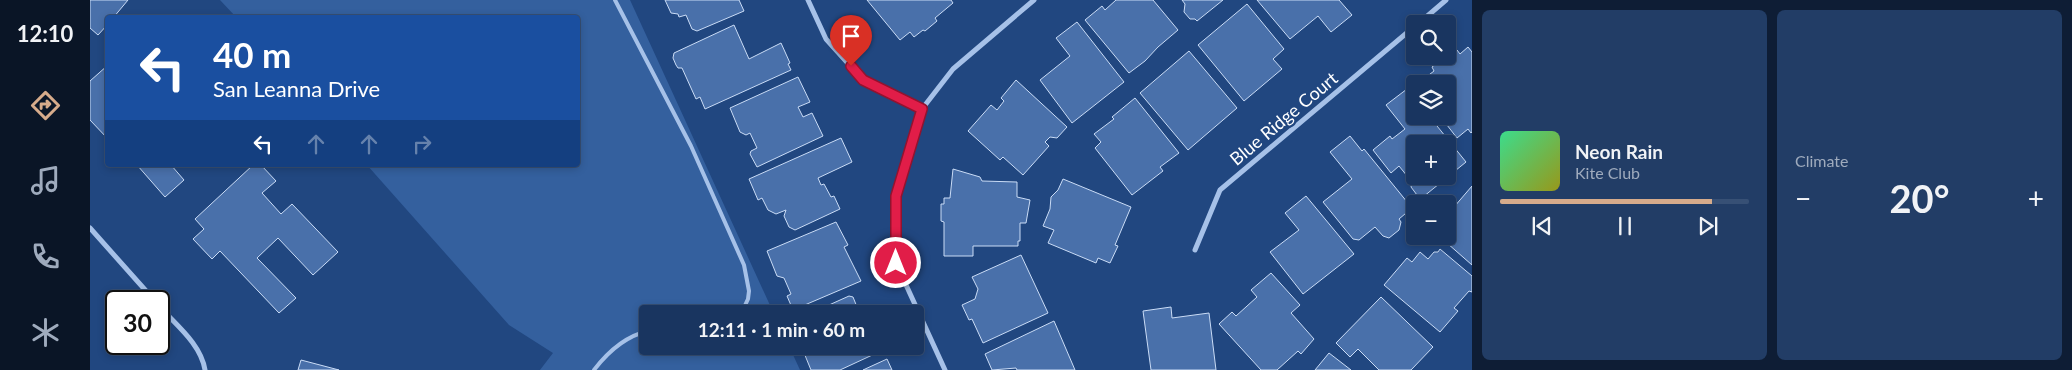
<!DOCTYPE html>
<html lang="en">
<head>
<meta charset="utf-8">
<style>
  :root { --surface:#193560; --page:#223d66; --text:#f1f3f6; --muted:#9fabbd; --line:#375075; --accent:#d6ab8b }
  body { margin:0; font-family:Lato,sans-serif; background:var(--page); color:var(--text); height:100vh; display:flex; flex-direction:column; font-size:19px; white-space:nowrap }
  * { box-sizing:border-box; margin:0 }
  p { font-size:16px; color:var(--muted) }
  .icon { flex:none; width:28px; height:28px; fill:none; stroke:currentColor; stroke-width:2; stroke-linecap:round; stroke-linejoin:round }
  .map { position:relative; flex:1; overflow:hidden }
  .side { display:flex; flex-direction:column; gap:10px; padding:10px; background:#0e1d35; width:600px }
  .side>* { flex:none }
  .hud { position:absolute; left:15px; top:15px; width:475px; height:152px; border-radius:5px; box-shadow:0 2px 8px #0003,0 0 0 1px var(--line); background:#1a4fa0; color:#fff; overflow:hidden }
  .buttons { position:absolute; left:1316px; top:15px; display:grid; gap:10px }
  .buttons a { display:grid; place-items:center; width:50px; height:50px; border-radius:5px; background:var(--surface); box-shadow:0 2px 8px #0003,0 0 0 1px var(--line); font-size:25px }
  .speed { position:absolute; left:15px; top:290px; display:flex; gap:10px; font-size:25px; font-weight:700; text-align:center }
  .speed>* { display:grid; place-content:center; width:65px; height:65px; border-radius:50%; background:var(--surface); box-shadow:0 2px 8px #0003,0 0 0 1px var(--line); line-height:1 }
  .speed .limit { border:2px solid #111; border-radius:8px; background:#fff; color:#111 }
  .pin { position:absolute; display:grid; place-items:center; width:42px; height:42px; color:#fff; margin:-51px -21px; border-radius:50% 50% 50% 0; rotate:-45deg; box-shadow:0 0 5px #0007 }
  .pin .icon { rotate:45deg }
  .me { position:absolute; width:55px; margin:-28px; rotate:0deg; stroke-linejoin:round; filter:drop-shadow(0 0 4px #0008) }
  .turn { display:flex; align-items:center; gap:18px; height:105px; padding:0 25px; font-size:22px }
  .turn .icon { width:65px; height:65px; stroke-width:2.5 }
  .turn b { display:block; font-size:35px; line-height:42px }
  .lanes { display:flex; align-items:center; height:48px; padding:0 25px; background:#0003; justify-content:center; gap:25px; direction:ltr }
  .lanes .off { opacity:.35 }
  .big { font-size:38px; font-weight:700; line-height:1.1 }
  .side .widget { flex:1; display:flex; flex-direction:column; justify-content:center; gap:8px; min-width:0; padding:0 18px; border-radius:8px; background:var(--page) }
  .song { display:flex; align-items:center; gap:15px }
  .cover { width:60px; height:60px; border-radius:8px; background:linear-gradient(135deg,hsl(150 70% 55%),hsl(60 70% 35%)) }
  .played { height:5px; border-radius:2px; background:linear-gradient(90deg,var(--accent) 85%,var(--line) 85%) }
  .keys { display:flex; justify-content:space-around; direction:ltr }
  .heat { display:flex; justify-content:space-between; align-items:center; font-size:28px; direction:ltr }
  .side .tiles { flex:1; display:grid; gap:10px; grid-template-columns:repeat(2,1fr) }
  .trip { position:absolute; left:549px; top:305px; width:285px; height:50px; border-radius:5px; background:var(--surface); box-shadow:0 2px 8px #0003,0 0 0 1px var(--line); font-weight:700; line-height:50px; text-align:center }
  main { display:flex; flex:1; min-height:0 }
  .tabs { display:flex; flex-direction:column; width:90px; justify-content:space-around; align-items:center; background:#0a1526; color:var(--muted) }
  .tabs .icon { width:35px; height:35px }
  .tabs .current { color:var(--accent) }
  .tabs b { font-size:22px; color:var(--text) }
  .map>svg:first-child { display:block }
  .green { fill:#34609e }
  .building { fill:#4970aa; stroke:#cadcf6; fill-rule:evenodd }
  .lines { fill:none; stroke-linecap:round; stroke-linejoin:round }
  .service { stroke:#a6c1e8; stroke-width:4 }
  .minor { stroke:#a6c1e8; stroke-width:5 }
  .route-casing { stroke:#92132f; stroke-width:12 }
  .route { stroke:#e11d48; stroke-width:9 }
  .labels { text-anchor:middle; stroke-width:4.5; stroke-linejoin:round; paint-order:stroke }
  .street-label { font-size:18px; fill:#fff; stroke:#214780 }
</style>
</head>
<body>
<main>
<nav class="tabs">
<b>12:10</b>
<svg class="icon current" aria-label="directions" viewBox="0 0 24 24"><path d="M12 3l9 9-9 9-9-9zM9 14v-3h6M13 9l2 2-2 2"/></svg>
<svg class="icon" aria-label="music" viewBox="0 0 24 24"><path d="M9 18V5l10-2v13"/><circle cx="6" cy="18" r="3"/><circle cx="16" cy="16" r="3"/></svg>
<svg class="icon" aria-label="phone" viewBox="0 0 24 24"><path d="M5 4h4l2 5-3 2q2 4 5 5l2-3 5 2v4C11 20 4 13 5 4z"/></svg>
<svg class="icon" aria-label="climate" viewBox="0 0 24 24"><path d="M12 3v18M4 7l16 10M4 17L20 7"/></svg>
</nav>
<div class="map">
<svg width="1382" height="370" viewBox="0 0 1382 370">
  <rect width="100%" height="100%" fill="#214780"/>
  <!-- green -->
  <polygon class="green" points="130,0 540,0 684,314 558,314 558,346 699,346 710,370 450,370 463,353 419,325 277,165 488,165 488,18 146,17"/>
  <!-- building -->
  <g class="building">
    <polygon points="0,0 38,0 23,18 18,18 18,24 8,35 0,28"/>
    <polygon points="575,0 649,0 654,11 607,31 602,29 596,15 589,17 588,14 581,13"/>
    <polygon points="777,0 861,0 863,3 845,18 847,21 835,31 833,30 824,37 820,32 810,40"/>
    <polygon points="1026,0 1063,0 1088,30 1068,47 1055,61 1039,73 995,20 1012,6 1015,10"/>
    <polygon points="1092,0 1133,0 1107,21 1105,19 1100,19 1094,12 1095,4"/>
    <polygon points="1167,0 1249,0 1262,15 1241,32 1228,16 1200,39"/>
    <polygon points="1157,4 1194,49 1183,59 1192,69 1154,101 1108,45"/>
    <polygon points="987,22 1034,82 982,123 950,80 980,56 966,38"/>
    <polygon points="644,25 659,59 691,43 700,63 698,64 701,70 615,109 610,97 606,99 592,68 588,68 586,65 583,58 584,53"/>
    <polygon points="1378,47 1382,52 1382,132 1381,133 1378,129 1367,138 1350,116 1358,116 1358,84 1327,84 1344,71 1342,67 1356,56 1359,57 1367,50 1370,54"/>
    <polygon points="1099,51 1147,108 1098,150 1050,93"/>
    <polygon points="18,65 18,139 0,120 0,81"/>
    <polygon points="708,77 720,102 708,107 713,117 722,113 733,136 667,167 660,154 661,151 667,148 660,133 656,135 650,132 640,108"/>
    <polygon points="926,80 977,127 967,138 960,137 955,142 959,146 933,175 913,157 910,160 878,131 901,105 907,110 914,101 911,98"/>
    <path d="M1317 89 1325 98V116H1339L1376 162 1333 197 1327 195 1321 187 1322 182 1309 166 1301 173 1283 150 1300 136 1302 139 1315 129 1296 105ZM1325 144H1358V176H1325Z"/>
    <polygon points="1045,98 1089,153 1070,167 1073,171 1042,195 1005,148 1011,142 1004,134 1024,119 1022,117"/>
    <polygon points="1260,136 1272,151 1274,149 1322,208 1309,219 1311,222 1309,230 1299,238 1293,236 1285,227 1269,240 1263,239 1233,202 1262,179 1240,152"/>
    <polygon points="751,138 762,162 728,178 731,185 734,184 741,197 744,196 750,209 705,230 699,227 694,216 696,210 686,214 678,210 672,198 668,200 659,179"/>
    <polygon points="47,165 81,165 94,180 75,197"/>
    <polygon points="163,165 171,165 186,181 172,193 191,214 202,204 248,252 223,275 188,238 167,258 206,298 189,313 130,251 122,259 103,239 114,229 105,219"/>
    <polygon points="863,169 890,177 892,181 927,182 927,197 940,200 936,223 930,223 930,241 928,241 928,246 883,246 883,256 854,256 854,222 851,221 851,204 854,204 854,198 860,198"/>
    <polygon points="973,179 1041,207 1025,245 1028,246 1020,263 1008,258 1006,263 958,243 964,230 953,226 960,209 961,197 968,190"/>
    <polygon points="1382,186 1382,265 1349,236 1358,236 1358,214"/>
    <polygon points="1216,196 1264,254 1213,294 1180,252 1209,230 1195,213"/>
    <polygon points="746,222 758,245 754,247 771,281 703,310 697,296 701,294 694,278 687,276 677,251"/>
    <polygon points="1350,249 1382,276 1382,292 1379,291 1364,308 1368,311 1350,332 1294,285 1317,258 1322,262 1330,252 1338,259 1344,252 1348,252"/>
    <polygon points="931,255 958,313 893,343 882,319 879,320 872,305 885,299 888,289 882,277"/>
    <polygon points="1181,273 1210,305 1201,313 1224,339 1211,354 1208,351 1187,370 1171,370 1129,324 1142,312 1146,316 1167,297 1161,290"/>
    <polygon points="759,296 763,297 767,307 765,309 767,314 719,314"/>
    <polygon points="1291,297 1343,347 1321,370 1289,370 1268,349 1260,357 1246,343"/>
    <polygon points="1081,307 1082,318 1119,313 1126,370 1061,370 1053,311"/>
    <polygon points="964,321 985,370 927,370 926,368 902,370 895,354"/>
    <polygon points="713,346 789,346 791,351 750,370 721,370 712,348"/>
    <polygon points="1239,353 1261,370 1225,370"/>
    <polygon points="797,359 802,370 773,370"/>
    <polygon points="211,360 249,370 208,370"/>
  </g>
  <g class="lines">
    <!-- service -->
    <g class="service">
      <polyline points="525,0 601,146 654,265 659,291 658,299 651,314"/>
      <path d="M504 370C517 353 536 336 558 331"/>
    </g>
    <!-- minor -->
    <g class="minor">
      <polyline points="718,0 736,39 773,80 832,109"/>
      <polyline points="1328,24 1356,0"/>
      <polyline points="0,228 65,301"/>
      <polyline points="1105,250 1130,190 1325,26"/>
      <path d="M69 306C86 325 111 344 115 370"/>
      <polyline points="855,370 806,263 806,196 832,109 863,69 944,0"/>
    </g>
  </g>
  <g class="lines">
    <defs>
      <polyline id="route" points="761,66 773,80 832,109 806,196 806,263"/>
    </defs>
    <!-- route casing -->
    <use href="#route" class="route-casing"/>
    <!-- route -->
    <use href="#route" class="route"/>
  </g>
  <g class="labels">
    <!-- street labels -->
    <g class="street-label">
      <text transform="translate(1194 119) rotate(-40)" y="6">Blue Ridge Court</text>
    </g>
  </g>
</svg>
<div class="buttons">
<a><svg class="icon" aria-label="search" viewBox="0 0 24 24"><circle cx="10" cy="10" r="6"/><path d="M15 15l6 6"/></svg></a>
<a><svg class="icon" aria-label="layers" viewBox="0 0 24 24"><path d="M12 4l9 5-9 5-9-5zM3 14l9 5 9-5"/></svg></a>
<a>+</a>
<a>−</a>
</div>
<div class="speed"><div class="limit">30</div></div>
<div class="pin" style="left:761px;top:66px;background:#d93025"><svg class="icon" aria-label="arrive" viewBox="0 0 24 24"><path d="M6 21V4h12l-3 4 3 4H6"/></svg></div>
<svg class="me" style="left:806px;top:263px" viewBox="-20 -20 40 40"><circle r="17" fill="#e11d48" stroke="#fff" stroke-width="3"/><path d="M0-11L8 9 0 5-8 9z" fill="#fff"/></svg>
<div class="trip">12:11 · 1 min · 60 m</div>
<div class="hud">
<div class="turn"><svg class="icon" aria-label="left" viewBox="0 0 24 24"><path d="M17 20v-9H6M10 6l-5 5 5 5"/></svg><div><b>40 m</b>San Leanna Drive</div></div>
<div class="lanes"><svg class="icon" aria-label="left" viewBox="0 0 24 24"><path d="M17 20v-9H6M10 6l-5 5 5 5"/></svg><svg class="icon off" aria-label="ahead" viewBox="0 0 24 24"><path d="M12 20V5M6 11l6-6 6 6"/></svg><svg class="icon off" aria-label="ahead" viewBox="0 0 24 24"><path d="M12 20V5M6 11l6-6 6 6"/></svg><svg class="icon off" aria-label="right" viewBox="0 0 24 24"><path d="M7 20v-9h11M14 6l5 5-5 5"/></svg></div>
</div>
</div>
<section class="side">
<div class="tiles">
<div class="widget">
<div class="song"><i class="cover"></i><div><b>Neon Rain</b><p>Kite Club</p></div></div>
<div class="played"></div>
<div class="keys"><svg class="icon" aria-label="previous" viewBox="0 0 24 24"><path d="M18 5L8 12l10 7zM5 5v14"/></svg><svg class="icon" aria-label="pause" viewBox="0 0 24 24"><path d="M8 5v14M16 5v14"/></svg><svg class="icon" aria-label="next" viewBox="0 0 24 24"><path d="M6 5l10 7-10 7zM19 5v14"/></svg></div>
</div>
<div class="widget"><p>Climate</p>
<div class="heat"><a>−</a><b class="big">20°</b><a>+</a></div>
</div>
</div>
</section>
</main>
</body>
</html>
